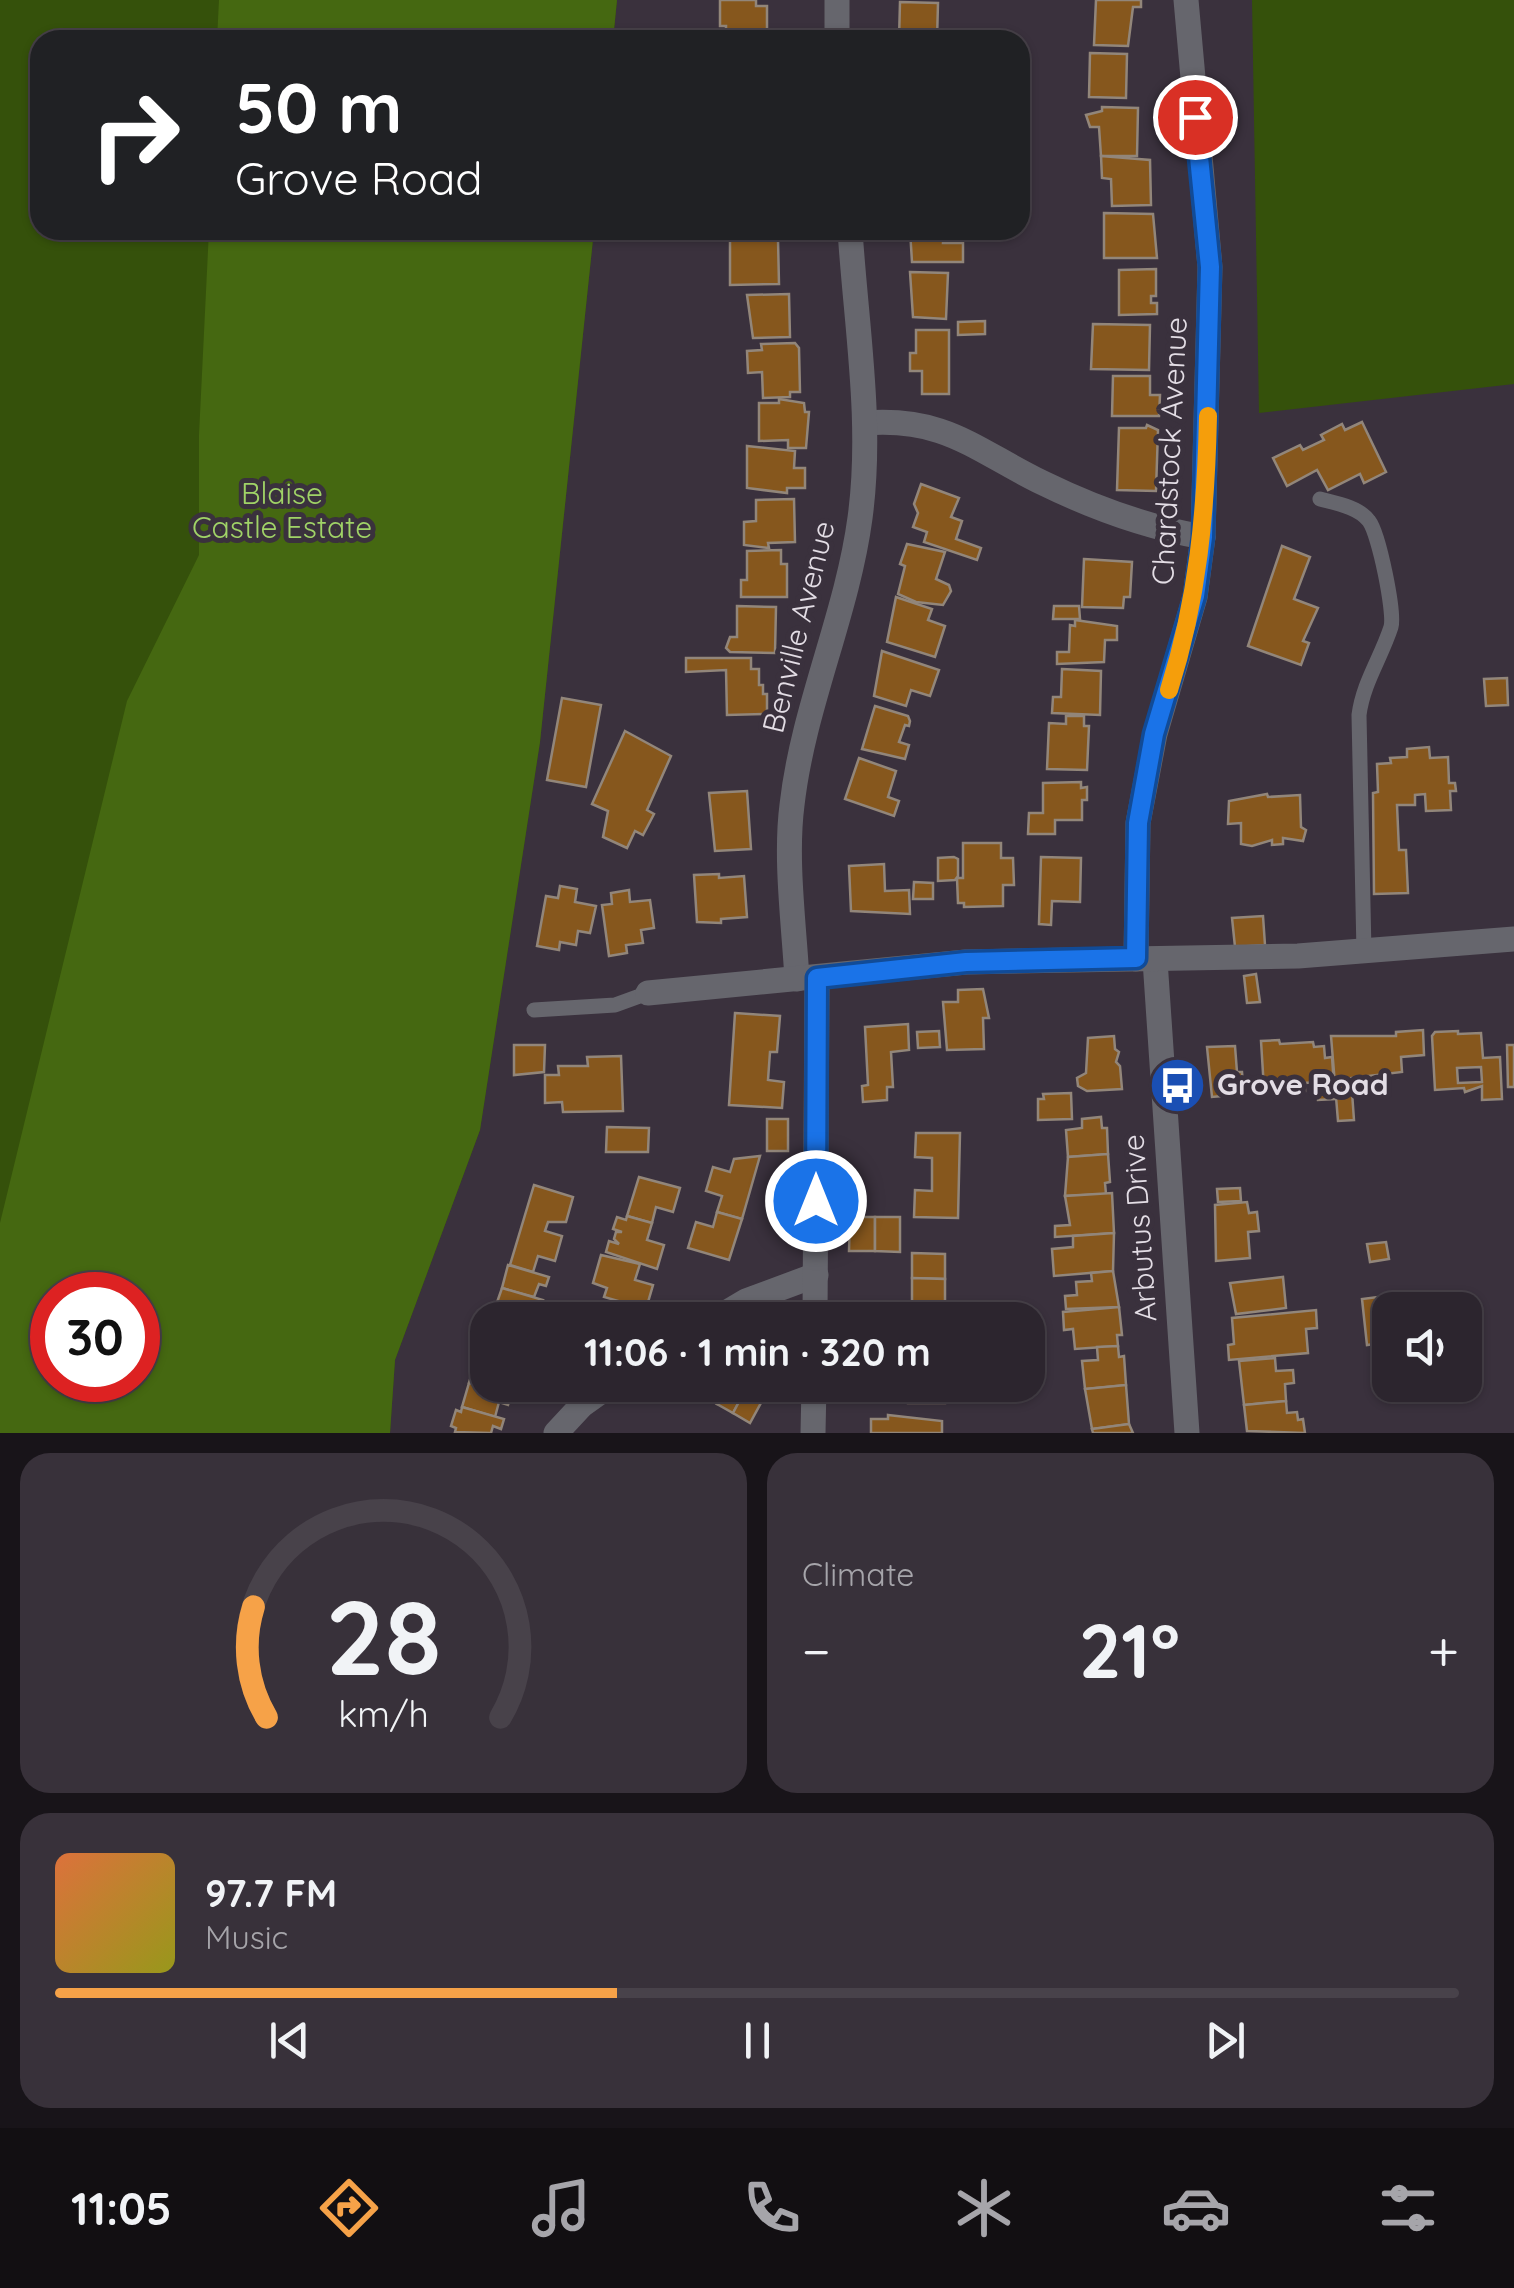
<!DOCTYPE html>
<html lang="en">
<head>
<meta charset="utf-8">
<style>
  :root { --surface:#2c252e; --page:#38313a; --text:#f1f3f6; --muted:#a6a5aa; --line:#48424a; --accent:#f6a248 }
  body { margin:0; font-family:Quicksand,sans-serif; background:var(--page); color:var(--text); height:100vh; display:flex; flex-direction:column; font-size:38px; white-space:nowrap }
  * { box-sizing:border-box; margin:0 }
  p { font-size:32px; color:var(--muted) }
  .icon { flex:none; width:55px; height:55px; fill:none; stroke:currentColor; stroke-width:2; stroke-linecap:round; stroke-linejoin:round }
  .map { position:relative; height:1433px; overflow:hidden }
  .drawer { display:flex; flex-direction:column; gap:20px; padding:20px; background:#181419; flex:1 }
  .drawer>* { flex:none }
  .guide { position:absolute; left:30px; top:30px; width:1000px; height:210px; border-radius:30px; box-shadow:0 2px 8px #0004,0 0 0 2px var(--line); background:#202124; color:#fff; overflow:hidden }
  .controls { position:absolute; left:1372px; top:1292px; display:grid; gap:20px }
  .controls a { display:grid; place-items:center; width:110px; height:110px; border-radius:20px; background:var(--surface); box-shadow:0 2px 8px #0004,0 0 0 2px var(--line); font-size:50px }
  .speed { position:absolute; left:30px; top:1272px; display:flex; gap:20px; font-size:50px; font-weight:700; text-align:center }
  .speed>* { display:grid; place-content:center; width:130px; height:130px; border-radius:50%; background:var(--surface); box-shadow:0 2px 8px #0004,0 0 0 2px var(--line); line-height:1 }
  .speed .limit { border:15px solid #d22; background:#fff; color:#111 }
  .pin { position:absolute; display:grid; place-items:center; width:85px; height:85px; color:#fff; margin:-42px; border:5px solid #fff; border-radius:50%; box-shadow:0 2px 10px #0007 }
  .me { position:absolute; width:110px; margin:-55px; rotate:0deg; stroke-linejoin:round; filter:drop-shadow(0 0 8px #0008) }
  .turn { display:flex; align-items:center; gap:35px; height:210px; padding:0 40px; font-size:45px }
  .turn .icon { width:130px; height:130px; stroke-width:2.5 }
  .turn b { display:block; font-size:70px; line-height:85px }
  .big { font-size:75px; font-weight:800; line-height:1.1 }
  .drawer .widget { flex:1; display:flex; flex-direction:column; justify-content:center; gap:15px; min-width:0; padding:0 35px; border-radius:30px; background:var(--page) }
  .drawer .dial { align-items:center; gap:0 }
  .dial svg { height:260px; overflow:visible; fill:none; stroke:var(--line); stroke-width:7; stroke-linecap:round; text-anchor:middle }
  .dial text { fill:var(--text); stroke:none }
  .song { display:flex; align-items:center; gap:30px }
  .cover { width:120px; height:120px; border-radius:15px; background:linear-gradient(135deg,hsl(20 70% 55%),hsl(60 70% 35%)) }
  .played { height:10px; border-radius:5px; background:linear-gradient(90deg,var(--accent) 40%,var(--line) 40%) }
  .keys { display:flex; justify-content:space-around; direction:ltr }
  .heat { display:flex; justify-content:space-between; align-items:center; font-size:55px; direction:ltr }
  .drawer .tiles { flex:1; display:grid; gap:20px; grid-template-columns:1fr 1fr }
  .widget:last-child { grid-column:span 2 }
  .trip { position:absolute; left:470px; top:1302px; width:575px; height:100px; border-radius:30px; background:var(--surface); box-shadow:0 2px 8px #0004,0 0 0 2px var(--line); font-weight:800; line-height:100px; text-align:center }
  .menu { display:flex; height:160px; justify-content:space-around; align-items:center; background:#120f12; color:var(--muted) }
  .menu .icon { width:70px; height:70px }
  .menu .current { color:var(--accent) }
  .menu b { font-size:45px; color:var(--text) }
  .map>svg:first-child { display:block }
  .green { fill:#35510b; fill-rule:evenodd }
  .forest { fill:#456811; fill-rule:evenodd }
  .building { fill:#86571d; stroke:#92867a; stroke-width:2.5; fill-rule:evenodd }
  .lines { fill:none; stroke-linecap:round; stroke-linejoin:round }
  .service { stroke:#66666d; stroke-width:15 }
  .minor { stroke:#66666d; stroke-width:25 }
  .route-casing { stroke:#114b97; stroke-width:25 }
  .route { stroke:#1a73e8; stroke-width:18 }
  .slow { stroke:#f59e0b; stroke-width:18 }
  .labels { text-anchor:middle; stroke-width:10; stroke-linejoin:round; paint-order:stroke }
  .street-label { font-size:30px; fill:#e3dde5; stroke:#3a313d }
  .park-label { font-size:30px; fill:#a0d367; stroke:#3a313d }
  .poi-label { font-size:30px; font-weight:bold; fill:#e3dde5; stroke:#3a313d; text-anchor:start }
</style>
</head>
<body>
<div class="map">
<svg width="1514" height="1433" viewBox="0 0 1514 1433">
  <rect width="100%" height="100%" fill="#3a313d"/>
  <!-- green -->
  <g class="green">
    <path d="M0 0H617L613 40H40V230H594L540 742 480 1130 395 1360 390 1433H0ZM52 1295H138V1380H52Z"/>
    <polygon points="1252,0 1514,0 1514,384 1259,413"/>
  </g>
  <!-- forest -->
  <g class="forest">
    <polygon points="219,0 617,0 613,40 217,40"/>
    <path d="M209 230H594L540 742 480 1130 395 1360 390 1433H0V1223L127 701 199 555V435ZM138 1295V1380H52V1295Z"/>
  </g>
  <!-- building -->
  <g class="building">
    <polygon points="720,0 756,0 756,6 767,6 767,34 726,34 726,26 720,26"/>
    <polygon points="1096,0 1141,0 1141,7 1133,7 1128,46 1094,45"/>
    <polygon points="900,2 938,3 937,40 899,40"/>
    <polygon points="1090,53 1127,54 1126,98 1089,97"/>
    <polygon points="1102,107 1138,108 1137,156 1101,156 1099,127 1090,127 1086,115 1102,111"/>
    <polygon points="1101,156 1150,160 1151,205 1112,206 1111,179 1102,178"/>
    <polygon points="1104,213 1153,214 1157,258 1104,258"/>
    <polygon points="910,230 944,230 943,243 963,243 963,262 912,262"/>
    <polygon points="778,239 779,284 730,285 730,240"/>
    <polygon points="1156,269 1156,296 1151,296 1151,303 1157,303 1157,314 1119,315 1119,270"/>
    <polygon points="910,272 948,273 946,319 913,317"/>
    <polygon points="789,294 790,337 753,338 747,295"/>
    <polygon points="985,321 985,334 958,335 958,322"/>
    <polygon points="1093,324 1150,325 1149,370 1091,369"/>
    <polygon points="916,330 949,330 949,394 922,394 922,371 910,371 910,353 916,353"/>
    <polygon points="795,343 799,348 800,392 790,392 790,397 763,398 762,372 748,373 747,351 762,350 761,344"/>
    <polygon points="1113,376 1150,376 1150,395 1160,395 1159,416 1112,416"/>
    <polygon points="779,399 804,403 805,412 809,412 806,448 788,448 788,440 759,441 759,403 779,403"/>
    <polygon points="1362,422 1386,472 1364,483 1360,474 1328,490 1317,470 1287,486 1273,458 1300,445 1303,450 1324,440 1321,435 1342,424 1345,430"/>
    <polygon points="1147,425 1158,430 1156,491 1117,490 1119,428 1146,428"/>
    <polygon points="747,446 795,451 794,468 805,468 805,488 787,488 787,493 747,488"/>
    <polygon points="921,484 959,498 951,517 962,521 956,539 981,548 977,560 924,542 927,532 913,527 918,513 914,504"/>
    <polygon points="794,499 795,542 768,543 769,548 744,545 744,522 756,521 756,500"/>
    <polygon points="907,544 945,552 936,579 949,585 951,591 943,605 916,602 898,594 905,566 900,564"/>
    <polygon points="1282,546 1310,557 1294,599 1318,608 1303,641 1309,643 1301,665 1248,646"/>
    <polygon points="781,550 781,564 787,564 787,597 741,597 741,580 747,580 747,551"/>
    <polygon points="1084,559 1132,562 1130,597 1124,597 1123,608 1082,607"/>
    <polygon points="896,597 932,609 928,620 945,626 935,657 887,642"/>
    <polygon points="737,606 776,607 775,653 730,652 726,648 730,637 737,637"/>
    <polygon points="1054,606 1079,606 1080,619 1053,619"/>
    <polygon points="1075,620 1117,626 1117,640 1105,640 1104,662 1057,664 1057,652 1069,652 1070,625 1075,626"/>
    <polygon points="882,651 939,670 930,696 911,690 906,706 874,696"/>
    <polygon points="686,658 751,658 751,669 759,669 759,685 763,685 763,694 767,694 767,714 727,715 726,670 686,672"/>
    <polygon points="1062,669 1101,671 1100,715 1052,713 1053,697 1061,697"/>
    <polygon points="1507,678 1508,705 1486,706 1484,679"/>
    <polygon points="562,698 601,705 586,787 547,780"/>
    <polygon points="875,706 908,716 910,721 909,726 905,725 899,742 909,745 905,759 862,749"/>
    <polygon points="1066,716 1084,716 1084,726 1089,726 1087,770 1047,769 1049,723 1066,724"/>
    <polygon points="625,731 671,756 647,810 654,814 643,835 635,831 627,848 603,837 608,811 592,804"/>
    <polygon points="1429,747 1430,758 1448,757 1449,783 1455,783 1456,791 1450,791 1451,810 1426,811 1425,794 1415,795 1415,805 1397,805 1399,850 1406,850 1408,893 1374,894 1373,793 1378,792 1377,764 1391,763 1390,758 1407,757 1407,749"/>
    <polygon points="859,758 896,771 888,797 899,801 894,816 845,799"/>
    <polygon points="1081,782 1081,788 1087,787 1087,800 1082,800 1082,820 1055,820 1055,834 1028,834 1029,813 1043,813 1043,783"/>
    <polygon points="747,791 751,849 715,851 709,793"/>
    <polygon points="1267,794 1268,797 1300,795 1301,827 1306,830 1303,841 1283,838 1283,844 1272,845 1272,840 1252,846 1241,844 1241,823 1228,824 1229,801"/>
    <polygon points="963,843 1001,843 1001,858 1013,858 1014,885 1003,885 1003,906 964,907 964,903 958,903 957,878 963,878"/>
    <polygon points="954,857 958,859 958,876 955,880 938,881 938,858"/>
    <polygon points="1041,857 1081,858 1080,902 1052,901 1051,925 1039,924"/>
    <polygon points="884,864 885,891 909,890 910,914 851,911 849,866"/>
    <polygon points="719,874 719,878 744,876 747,917 721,919 721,923 697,922 694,875"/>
    <polygon points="914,882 933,883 933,899 913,899"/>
    <polygon points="560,886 577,889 575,902 596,906 590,933 578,931 576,945 560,942 559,950 537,946 546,896 558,898"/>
    <polygon points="629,890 630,902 650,900 654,928 641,930 643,943 626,945 627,953 609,956 602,905 612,904 611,893"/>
    <polygon points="1263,916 1265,945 1235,947 1232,918"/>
    <polygon points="1256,974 1260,1002 1247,1003 1244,976"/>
    <polygon points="983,989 989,1018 983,1018 984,1049 947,1050 943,1002 958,1002 958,990"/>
    <polygon points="735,1013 780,1016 777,1052 770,1052 768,1080 784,1082 782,1108 729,1105"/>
    <polygon points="908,1024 909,1050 891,1052 893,1087 887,1087 887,1100 863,1102 862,1086 868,1085 865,1027"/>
    <polygon points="1423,1030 1424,1055 1401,1057 1402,1072 1351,1078 1354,1120 1338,1121 1331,1036 1396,1036 1396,1032"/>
    <polygon points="939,1031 940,1047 918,1048 917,1032"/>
    <path d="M1458 1031V1034L1481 1033 1483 1058 1500 1057 1502 1099 1482 1100V1086L1465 1092 1464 1088 1435 1090 1432 1036 1435 1032ZM1481 1067 1482 1082 1458 1083 1457 1068Z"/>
    <polygon points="1114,1036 1115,1049 1119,1052 1116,1062 1120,1066 1122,1089 1087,1091 1078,1086 1077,1078 1086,1073 1088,1038"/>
    <polygon points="1279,1040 1280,1044 1313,1042 1314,1047 1324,1046 1325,1058 1332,1057 1335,1099 1318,1100 1317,1082 1305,1083 1305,1091 1264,1089 1261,1041"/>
    <polygon points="514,1045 545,1045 544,1072 514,1075"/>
    <polygon points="1507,1045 1514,1045 1514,1087 1508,1087"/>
    <polygon points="1235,1046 1237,1072 1242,1072 1243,1084 1222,1086 1222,1096 1212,1097 1207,1047"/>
    <polygon points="621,1056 623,1111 563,1112 562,1102 545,1103 545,1075 559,1075 558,1066 588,1066 587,1057"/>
    <polygon points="1071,1093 1072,1119 1038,1120 1038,1099 1044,1099 1043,1094"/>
    <polygon points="1101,1117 1102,1128 1107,1128 1108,1154 1068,1157 1066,1130 1082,1128 1082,1119"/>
    <rect x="767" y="1119" width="21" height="32"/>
    <polygon points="607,1127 649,1128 648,1152 606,1152"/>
    <polygon points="916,1133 960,1133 958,1218 914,1217 915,1190 932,1191 932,1158 915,1157"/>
    <polygon points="1108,1154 1110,1182 1105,1183 1106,1194 1065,1196 1068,1157"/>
    <polygon points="760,1156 742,1219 717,1212 722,1196 706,1191 713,1167 730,1172 734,1159"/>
    <polygon points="639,1177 680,1188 673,1212 656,1207 652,1223 627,1216"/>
    <polygon points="534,1185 573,1197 566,1222 548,1222 545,1231 562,1236 555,1261 538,1256 533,1272 510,1265"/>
    <polygon points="1240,1188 1241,1201 1218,1202 1217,1189"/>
    <polygon points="1112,1193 1114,1233 1055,1237 1055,1226 1070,1225 1065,1196"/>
    <polygon points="1247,1202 1249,1213 1257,1212 1259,1231 1248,1232 1250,1258 1216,1261 1215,1205"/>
    <polygon points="717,1212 742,1219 729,1260 688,1248 696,1222 713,1227"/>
    <polygon points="627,1216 652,1223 647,1240 664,1245 657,1269 606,1252 609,1241 619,1244 614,1239 616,1232 622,1232 613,1229 617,1217 626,1220"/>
    <polygon points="850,1217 875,1217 875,1251 849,1251"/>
    <polygon points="875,1217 900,1217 900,1252 875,1251"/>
    <polygon points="1114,1233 1113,1271 1054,1276 1052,1249 1073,1247 1073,1236"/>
    <polygon points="1386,1242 1389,1259 1370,1262 1367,1244"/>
    <polygon points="912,1253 945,1254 945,1279 912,1278"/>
    <polygon points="601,1255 640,1264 635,1280 653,1285 646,1309 604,1297 607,1288 593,1283"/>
    <polygon points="508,1265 549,1277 546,1286 539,1284 534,1297 502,1288"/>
    <polygon points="1113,1271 1119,1307 1066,1309 1065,1296 1077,1295 1076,1282 1092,1281 1091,1273"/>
    <polygon points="1283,1277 1286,1308 1236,1314 1230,1283"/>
    <polygon points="912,1278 945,1279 945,1305 912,1305"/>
    <polygon points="502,1288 543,1300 539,1311 531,1309 528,1320 494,1311"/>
    <polygon points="1394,1295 1390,1342 1367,1345 1362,1299"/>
    <polygon points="912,1305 951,1305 951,1312 945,1312 945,1320 911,1320"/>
    <polygon points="1119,1307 1122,1335 1117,1335 1118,1346 1075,1349 1073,1329 1064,1330 1063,1312"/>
    <polygon points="1316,1310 1317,1328 1306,1329 1308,1353 1229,1360 1228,1345 1234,1344 1232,1318"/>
    <polygon points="1118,1346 1119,1357 1124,1356 1126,1385 1085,1389 1082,1361 1098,1360 1097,1347"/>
    <polygon points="476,1358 488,1361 488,1385 504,1385 502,1393 469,1383"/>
    <polygon points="1275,1358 1276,1371 1293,1370 1294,1383 1285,1384 1286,1401 1244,1405 1239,1361"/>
    <polygon points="469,1383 511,1395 508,1405 499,1402 495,1417 462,1407"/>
    <polygon points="700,1385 728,1385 717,1404 702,1395 706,1388"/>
    <polygon points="728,1385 748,1385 733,1413 717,1404"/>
    <polygon points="748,1385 767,1392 750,1423 733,1413"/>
    <polygon points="908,1385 957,1385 957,1388 945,1387 945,1403 908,1403"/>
    <polygon points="1126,1385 1129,1424 1092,1429 1085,1389"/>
    <polygon points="1286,1401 1287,1413 1297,1412 1298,1420 1303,1419 1305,1433 1247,1431 1244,1405"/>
    <polygon points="462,1407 504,1419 501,1429 493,1426 491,1433 455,1432 456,1428 451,1426 456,1410 461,1412"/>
    <polygon points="888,1415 942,1421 942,1433 871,1433 871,1419 888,1419"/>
    <polygon points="1129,1424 1133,1433 1093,1433 1092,1429"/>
  </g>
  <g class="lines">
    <!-- service -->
    <g class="service">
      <path d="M1320 499C1335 503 1359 507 1369 521 1379 534 1395 613 1391 627 1381 658 1363 683 1359 715L1364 952"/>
      <polyline points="534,1010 615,1005 648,993"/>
    </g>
    <!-- minor -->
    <g class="minor">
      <polyline points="837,40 837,0"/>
      <path d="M865 423C946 417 975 450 1043 483 1096 509 1146 527 1203 537"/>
      <polyline points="1136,959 1138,823 1155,734 1195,597 1203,537 1210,267 1186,0"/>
      <polyline points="1155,960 1187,1433"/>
      <path d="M797 979C794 925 785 859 792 805 803 707 847 615 860 518 873 423 856 325 850 230"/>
      <polyline points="648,993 966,962 1298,956 1514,939"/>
      <polyline points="714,1320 746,1301 816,1275"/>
      <polyline points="815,1320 817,978"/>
      <polyline points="556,1433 582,1405 610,1385"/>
      <polyline points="813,1433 814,1385"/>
    </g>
  </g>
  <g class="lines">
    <defs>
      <polyline id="route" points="816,1201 817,978 966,962 1136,958 1138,823 1154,734 1195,596 1203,537 1210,267 1195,117"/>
    </defs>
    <!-- route casing -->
    <use href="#route" class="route-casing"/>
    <!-- route -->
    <use href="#route" class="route"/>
    <!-- slow -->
    <path class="slow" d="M1169 690C1198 599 1206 511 1208 416"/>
  </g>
  <!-- icons -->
  <defs>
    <symbol id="bus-disc" viewBox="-11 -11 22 22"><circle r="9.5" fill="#1a4fb4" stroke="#3a313d"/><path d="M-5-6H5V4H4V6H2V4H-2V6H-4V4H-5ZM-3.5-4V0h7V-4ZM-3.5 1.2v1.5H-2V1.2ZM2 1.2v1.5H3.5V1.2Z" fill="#fff"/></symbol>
  </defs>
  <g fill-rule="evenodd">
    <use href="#bus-disc" x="1146" y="1054" width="63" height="63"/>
  </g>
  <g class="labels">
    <!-- street labels -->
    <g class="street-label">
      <text transform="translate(1170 451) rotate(-87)" y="10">Chardstock Avenue</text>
      <text transform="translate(799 627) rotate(-76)" y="10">Benville Avenue</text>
      <text transform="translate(1140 1228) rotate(-94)" y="10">Arbutus Drive</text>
    </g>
    <!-- park labels -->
    <g class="park-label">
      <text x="282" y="504">Blaise<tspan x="282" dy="34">Castle Estate</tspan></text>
    </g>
    <!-- poi labels -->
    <g class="poi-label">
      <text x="1217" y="1095">Grove Road</text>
    </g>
  </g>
</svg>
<div class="controls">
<a><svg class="icon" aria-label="sound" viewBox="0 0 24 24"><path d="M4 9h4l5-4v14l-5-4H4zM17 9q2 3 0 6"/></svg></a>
</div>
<div class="speed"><div class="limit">30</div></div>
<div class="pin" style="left:1195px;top:117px;background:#d93025"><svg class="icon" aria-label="arrive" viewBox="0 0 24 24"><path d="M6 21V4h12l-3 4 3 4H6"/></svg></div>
<svg class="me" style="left:816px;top:1201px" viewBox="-20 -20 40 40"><circle r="17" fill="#1a73e8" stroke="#fff" stroke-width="3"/><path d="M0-11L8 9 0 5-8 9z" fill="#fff"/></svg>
<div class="trip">11:06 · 1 min · 320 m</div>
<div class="guide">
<div class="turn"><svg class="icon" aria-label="right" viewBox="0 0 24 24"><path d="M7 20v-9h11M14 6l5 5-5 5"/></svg><div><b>50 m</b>Grove Road</div></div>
</div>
</div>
<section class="drawer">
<div class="tiles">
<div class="widget dial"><svg viewBox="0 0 100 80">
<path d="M14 69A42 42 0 1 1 86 69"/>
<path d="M14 69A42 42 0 0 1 10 35" stroke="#f6a248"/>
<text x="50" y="56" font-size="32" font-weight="700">28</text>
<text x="50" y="72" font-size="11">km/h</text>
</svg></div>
<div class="widget"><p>Climate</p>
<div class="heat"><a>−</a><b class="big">21°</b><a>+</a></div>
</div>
<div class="widget">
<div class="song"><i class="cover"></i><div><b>97.7 FM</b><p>Music</p></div></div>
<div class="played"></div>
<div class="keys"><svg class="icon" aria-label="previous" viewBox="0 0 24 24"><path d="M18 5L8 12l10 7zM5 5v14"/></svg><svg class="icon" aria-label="pause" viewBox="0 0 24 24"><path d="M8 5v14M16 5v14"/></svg><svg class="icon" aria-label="next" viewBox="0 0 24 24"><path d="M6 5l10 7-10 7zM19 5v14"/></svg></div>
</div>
</div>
</section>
<nav class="menu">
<b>11:05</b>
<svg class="icon current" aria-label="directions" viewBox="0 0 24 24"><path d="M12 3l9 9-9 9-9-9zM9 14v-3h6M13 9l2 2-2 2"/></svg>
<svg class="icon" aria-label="music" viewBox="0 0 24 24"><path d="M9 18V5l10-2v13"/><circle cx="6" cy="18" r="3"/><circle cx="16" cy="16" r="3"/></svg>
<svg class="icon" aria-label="phone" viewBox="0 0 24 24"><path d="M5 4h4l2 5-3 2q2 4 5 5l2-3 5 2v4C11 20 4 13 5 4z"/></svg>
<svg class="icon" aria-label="climate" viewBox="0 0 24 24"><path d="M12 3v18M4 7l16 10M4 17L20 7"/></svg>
<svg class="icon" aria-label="car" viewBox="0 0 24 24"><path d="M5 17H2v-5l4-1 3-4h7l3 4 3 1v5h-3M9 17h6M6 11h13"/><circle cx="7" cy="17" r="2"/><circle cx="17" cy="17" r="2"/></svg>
<svg class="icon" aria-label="filters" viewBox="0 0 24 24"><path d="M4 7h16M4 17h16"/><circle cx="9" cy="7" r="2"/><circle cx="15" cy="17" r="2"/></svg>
</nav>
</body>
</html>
